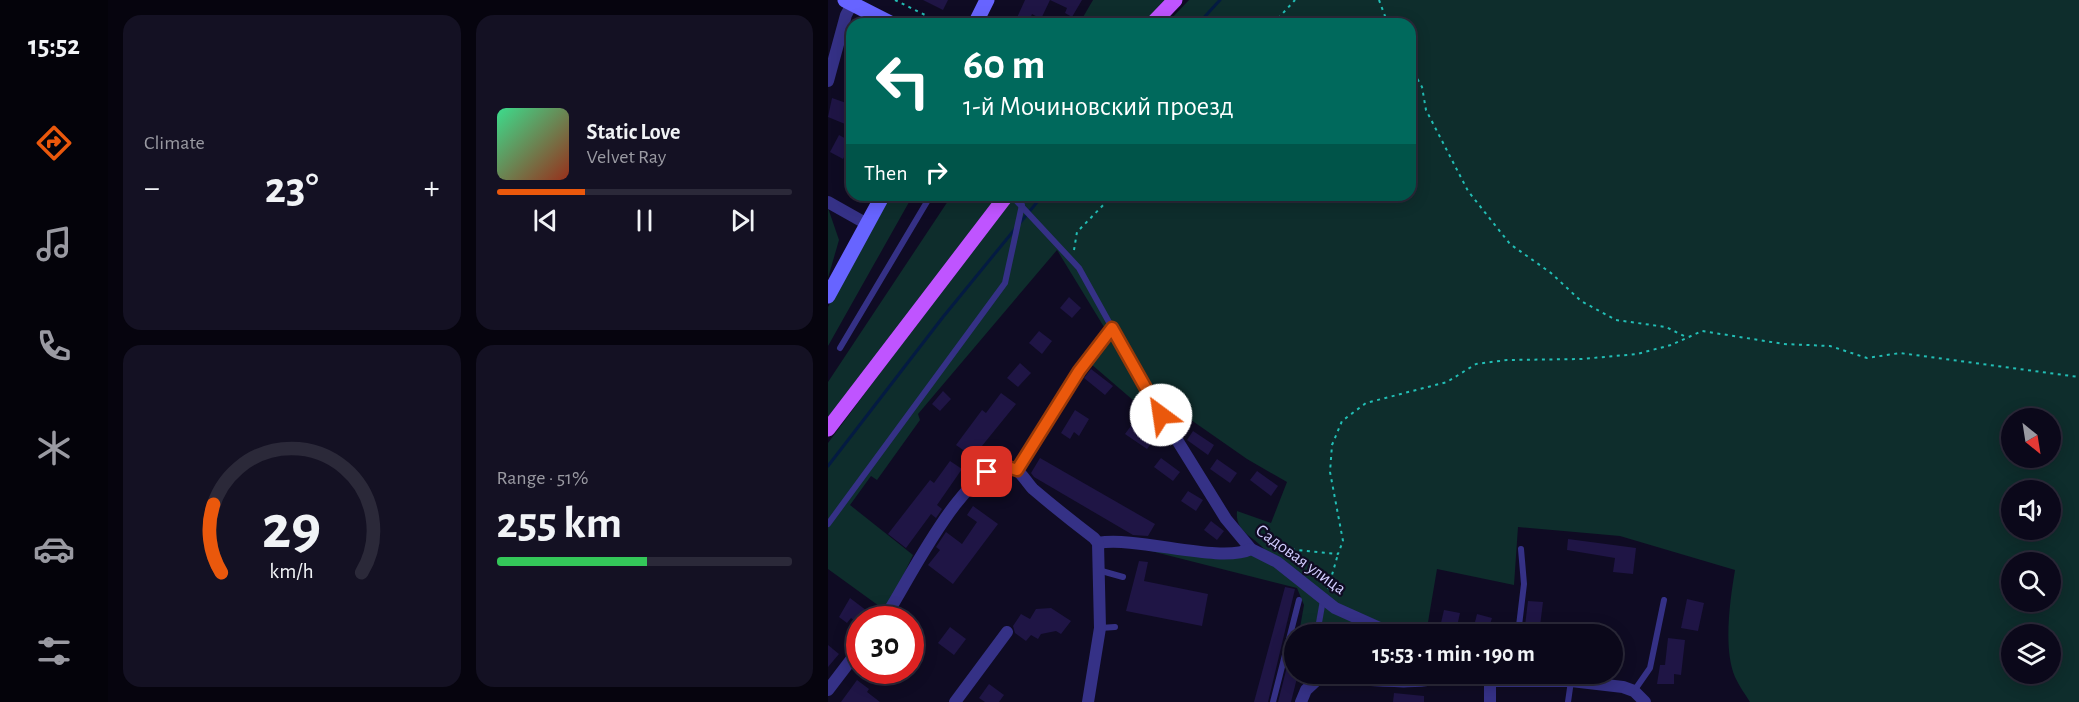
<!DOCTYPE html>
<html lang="en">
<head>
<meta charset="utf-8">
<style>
  :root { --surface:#0b081a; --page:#141123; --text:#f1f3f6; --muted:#9a9aa2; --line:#2b2939; --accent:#ea580c }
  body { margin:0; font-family:"Alegreya Sans",sans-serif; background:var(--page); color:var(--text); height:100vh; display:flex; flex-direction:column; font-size:22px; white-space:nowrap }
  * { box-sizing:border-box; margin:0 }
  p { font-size:20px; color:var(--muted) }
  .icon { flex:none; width:33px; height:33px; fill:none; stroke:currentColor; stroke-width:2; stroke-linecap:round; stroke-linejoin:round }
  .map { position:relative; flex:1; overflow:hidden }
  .side { display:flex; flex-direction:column; gap:15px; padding:15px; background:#06040e; width:720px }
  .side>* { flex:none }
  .hud { position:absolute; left:18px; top:18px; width:570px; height:183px; border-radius:18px; box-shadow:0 3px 15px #0003,0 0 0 2px var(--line); background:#00695c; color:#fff; overflow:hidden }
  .needle { width:39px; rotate:150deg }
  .fabs { position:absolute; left:1173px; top:408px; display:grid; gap:12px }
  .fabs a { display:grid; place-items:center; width:60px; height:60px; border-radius:50%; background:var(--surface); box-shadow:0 3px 15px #0003,0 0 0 2px var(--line); font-size:30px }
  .speed { position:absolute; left:18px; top:606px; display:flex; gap:12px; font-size:30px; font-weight:700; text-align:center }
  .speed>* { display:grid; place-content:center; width:78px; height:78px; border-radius:50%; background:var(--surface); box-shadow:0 3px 15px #0003,0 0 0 2px var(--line); line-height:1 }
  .speed .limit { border:9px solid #d22; background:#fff; color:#111 }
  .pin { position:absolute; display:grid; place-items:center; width:51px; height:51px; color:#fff; margin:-26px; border-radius:12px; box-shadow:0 3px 9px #0006 }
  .me { position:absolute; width:66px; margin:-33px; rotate:329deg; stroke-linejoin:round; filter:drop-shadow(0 0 4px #0008) }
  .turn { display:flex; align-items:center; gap:21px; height:126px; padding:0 18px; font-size:27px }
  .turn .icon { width:78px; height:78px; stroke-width:2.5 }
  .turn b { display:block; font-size:42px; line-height:51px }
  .then { display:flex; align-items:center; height:57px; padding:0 18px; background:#0003; gap:12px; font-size:22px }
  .big { font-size:45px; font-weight:700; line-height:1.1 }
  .side .card { flex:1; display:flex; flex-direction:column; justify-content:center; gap:9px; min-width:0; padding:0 21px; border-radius:18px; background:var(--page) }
  .side .dial { align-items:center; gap:0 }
  .dial svg { height:156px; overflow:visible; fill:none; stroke:var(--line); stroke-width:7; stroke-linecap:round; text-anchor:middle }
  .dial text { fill:var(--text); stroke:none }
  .song { display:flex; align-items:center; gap:18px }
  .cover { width:72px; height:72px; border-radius:9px; background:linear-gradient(135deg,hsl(150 70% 55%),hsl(10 70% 35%)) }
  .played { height:6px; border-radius:3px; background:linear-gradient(90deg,var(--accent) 30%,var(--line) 30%) }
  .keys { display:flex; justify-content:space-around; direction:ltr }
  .heat { display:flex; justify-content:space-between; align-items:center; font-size:33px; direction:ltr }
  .charge { height:9px; border-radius:4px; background:linear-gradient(90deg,#34c759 51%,var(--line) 0) }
  .side .tiles { flex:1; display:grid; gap:15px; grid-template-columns:repeat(2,1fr) }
  .trip { position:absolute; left:456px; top:624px; width:339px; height:60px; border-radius:30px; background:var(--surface); box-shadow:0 3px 15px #0003,0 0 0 2px var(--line); font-weight:700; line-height:60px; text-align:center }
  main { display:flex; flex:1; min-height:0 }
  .dock { display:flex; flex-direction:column; width:108px; justify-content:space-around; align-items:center; background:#04030a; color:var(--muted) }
  .dock .icon { width:42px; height:42px }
  .dock .active { color:var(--accent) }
  .dock b { font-size:27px; color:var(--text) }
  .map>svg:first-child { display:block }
  .green { fill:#0e2d2c; fill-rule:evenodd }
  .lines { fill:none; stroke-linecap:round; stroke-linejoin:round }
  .stream { stroke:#041b42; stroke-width:3 }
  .building { fill:#1f1545 }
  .path { stroke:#22beb5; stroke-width:2; stroke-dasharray:3 4.5; stroke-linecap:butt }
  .lane { stroke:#353186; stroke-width:6 }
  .street { stroke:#353186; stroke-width:12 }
  .secondary { stroke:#6764ff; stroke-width:15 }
  .primary { stroke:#bf54ff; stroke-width:15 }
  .route-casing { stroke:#983908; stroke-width:15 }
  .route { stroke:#ea580c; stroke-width:10 }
  .labels { text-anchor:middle; stroke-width:4.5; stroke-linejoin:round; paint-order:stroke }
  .street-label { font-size:18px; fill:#d2cdff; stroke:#0f0b23 }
</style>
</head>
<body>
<main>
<nav class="dock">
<b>15:52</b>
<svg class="icon active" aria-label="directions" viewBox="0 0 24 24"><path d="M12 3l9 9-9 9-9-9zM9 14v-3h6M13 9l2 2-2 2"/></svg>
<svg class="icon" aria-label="music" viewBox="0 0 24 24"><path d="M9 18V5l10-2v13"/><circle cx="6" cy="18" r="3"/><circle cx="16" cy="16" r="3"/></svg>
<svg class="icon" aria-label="phone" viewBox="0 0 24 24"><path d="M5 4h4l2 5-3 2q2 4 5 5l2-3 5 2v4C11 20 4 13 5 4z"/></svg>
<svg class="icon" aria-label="climate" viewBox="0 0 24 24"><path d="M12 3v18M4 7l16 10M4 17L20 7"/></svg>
<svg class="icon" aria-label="car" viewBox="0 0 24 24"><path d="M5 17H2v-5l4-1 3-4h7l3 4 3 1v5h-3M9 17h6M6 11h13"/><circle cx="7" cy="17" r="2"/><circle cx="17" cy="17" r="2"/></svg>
<svg class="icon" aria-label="filters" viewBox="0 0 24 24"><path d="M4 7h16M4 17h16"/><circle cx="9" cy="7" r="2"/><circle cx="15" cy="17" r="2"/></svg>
</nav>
<section class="side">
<div class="tiles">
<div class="card"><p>Climate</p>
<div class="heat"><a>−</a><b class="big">23°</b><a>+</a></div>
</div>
<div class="card">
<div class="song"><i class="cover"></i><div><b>Static Love</b><p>Velvet Ray</p></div></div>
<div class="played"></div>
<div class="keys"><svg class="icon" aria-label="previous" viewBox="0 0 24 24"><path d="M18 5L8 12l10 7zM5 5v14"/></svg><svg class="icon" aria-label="pause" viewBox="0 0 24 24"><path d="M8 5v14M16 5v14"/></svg><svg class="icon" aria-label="next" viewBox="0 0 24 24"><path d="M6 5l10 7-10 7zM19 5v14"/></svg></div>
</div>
<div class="card dial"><svg viewBox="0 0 100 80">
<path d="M14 69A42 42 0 1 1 86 69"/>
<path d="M14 69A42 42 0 0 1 10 34" stroke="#ea580c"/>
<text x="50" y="56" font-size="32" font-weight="700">29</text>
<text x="50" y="72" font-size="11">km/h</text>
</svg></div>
<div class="card"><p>Range · 51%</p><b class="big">255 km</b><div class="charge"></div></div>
</div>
</section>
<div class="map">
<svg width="1251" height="702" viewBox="0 0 1251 702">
  <rect width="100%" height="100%" fill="#0f0b23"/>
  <!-- green -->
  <g class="green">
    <polygon points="265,0 340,0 318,24 251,24"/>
    <path d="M361 0H1251V702H922C917 694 911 686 907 677 895 649 902 600 907 570L792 536 690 527 686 585 609 569 598 634 471 633 476 605 469 588 311 548 436 549C424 535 407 532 409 511L443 523 459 482 419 459 323 392 313 407 263 364 257 356 276 327 229 250 90 414 92 420 49 480 43 476 22 505 85 555 58 611 0 569V443L163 224 188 195H582V24H338ZM1184 418H1222V458H1184ZM1184 490H1222V530H1184ZM1184 562H1222V602H1184ZM1184 634H1222V674H1184Z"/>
    <polygon points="62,195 85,195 0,346 0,307"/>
    <polygon points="124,195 171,195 0,421 0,382"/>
    <polygon points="0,208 11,240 0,278"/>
  </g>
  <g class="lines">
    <!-- stream -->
    <g class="stream">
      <polyline points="370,24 392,0"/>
      <polyline points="191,224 215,195"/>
      <polyline points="0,466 115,317 187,229"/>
    </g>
  </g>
  <!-- building -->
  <g class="building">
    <polygon points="95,0 120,0 115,10"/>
    <polygon points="197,0 254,0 244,17 237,13 239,8 222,0 213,19 204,14 200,24 186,24"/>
    <polygon points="4,98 24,105 17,124 0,117"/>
    <polygon points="11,135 24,142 15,159 2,152"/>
    <polygon points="241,297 253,308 244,318 232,308"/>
    <polygon points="211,331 224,341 214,354 201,343"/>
    <polygon points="192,363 203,373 190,387 179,378"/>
    <polygon points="263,369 285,386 277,395 256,378"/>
    <polygon points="115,391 123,399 112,411 104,404"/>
    <polygon points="173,393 188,404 145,457 128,445 154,410 158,413"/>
    <polygon points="247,410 261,419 251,436 246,432 242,439 233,433"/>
    <polygon points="305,423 327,438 319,449 297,434"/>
    <polygon points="365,431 386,445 380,455 359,440"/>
    <polygon points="212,458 327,524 320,536 305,535 206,477 203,473"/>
    <polygon points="333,458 352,472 345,481 326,467"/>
    <polygon points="389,459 409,473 402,483 382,469"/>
    <polygon points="122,461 134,469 109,505 114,509 108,518 103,514 78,548 60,534 102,480 106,483"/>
    <polygon points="429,471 450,486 443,496 422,480"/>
    <polygon points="360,491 375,500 368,511 353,501"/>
    <polygon points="145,506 170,524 125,584 100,565 112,550 108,547 118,532 134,544 149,522 139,515"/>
    <polygon points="383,521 396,531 389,540 376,530"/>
    <polygon points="740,539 808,548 805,574 785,572 787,558 739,550"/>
    <polygon points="311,561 320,562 316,581 380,594 374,626 298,611"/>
    <polygon points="457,587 467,589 440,702 426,702"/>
    <polygon points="22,598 43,614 39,620 32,620 32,625 23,618 19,623 11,617"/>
    <polygon points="859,599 876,603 870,631 853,628"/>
    <polygon points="700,601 715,602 711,634 696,634"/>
    <polygon points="223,608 243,621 233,634 228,631 213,634 210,639 203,635 198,641 187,633 185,626 193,614 202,619 208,609"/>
    <polygon points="616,610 632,613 628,631 612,627"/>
    <polygon points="649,614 664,618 659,634 644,634"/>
    <polygon points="122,627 138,639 126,655 110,643"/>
    <polygon points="840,638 857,640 853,675 846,674 846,684 829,684 832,665 837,665"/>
    <polygon points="466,639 466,674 470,674 463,702 450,702"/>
    <polygon points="0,645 11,654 0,667"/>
    <polygon points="49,670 71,670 67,684"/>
    <polygon points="29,680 41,689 39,692 52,702 13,702"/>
    <polygon points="161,684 176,695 171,702 157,702 151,698"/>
    <polygon points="566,693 596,696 596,702 565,702"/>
  </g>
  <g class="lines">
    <!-- path -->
    <g class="path">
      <polyline points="67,0 115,24"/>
      <polyline points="551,0 560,24"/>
      <polyline points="445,24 467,0"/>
      <polyline points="582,66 594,87 598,110 640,191 682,244 723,273 753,301 788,320 838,327 860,338"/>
      <polyline points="246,250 249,232 285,195"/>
      <polyline points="449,548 510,554 515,541 502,472 504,445 514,421 538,403 619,382 648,364 679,360 754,359 809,354 843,345 874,331 956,344 1002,346 1039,358 1072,353 1251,377"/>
      <polyline points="500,589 510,554"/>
    </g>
    <!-- lane -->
    <g class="lane">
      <polyline points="183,195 251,268 323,398"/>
      <polyline points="12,348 103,195"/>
      <polyline points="0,524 177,283 194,205"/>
      <polyline points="270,570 295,577"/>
      <polyline points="272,628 287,627"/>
      <polyline points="489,634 495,600"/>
      <polyline points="690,634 696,584 693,549"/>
      <polyline points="806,691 822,668 836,600"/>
      <polyline points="445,702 471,600"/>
      <polyline points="740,702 743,681"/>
    </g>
    <!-- street -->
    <g class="street">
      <polyline points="0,81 18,15 24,4"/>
      <polyline points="0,202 39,224"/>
      <polyline points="323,398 398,519 423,549 449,562 507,608 565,634"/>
      <polyline points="189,470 251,371 284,328"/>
      <path d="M270 543C310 536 392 564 423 549"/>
      <path d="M55 620C77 590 141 449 187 469 194 473 199 483 205 489 225 506 245 522 266 538L270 543 272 628 260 702"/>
      <polyline points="643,674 662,681 743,681 795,687 806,691 817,702"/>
      <polyline points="662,681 662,702"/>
      <polyline points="0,690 32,648"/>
      <polyline points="127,702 179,632"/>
      <path d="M473 702 478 690 492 677C537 678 585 688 629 674"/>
    </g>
    <!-- secondary -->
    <g class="secondary">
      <polyline points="17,0 64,24"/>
      <polyline points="147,24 159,0"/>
      <polyline points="0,296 55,195"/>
    </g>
    <!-- primary -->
    <g class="primary">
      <polyline points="324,24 347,0"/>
      <polyline points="0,429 179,195"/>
    </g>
  </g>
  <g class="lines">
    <defs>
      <polyline id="route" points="159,472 177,466 189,470 251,371 284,328 333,415"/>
    </defs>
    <!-- route casing -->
    <use href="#route" class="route-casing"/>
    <!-- route -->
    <use href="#route" class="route"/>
  </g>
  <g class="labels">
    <!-- street labels -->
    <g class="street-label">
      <text transform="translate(473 559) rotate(36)" y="6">Садовая улица</text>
    </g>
  </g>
</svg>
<div class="fabs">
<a><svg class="needle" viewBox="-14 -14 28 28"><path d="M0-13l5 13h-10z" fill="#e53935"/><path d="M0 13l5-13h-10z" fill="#9a9aa2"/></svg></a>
<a><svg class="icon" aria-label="sound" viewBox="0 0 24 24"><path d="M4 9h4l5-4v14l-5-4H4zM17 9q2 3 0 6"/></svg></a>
<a><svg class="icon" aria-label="search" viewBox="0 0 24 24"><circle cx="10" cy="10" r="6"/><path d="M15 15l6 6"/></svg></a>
<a><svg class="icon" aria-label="layers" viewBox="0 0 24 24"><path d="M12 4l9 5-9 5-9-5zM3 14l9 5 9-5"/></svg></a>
</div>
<div class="speed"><div class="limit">30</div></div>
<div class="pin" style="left:159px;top:472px;background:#d93025"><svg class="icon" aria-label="arrive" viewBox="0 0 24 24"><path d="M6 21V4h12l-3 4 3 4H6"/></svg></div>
<svg class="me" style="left:333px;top:415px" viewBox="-20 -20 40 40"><circle r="19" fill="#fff"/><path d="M0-13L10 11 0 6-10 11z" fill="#ea580c"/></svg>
<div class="trip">15:53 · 1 min · 190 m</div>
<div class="hud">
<div class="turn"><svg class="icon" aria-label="left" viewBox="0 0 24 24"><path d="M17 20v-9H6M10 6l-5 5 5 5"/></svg><div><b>60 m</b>1-й Мочиновский проезд</div></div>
<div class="then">Then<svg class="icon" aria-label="right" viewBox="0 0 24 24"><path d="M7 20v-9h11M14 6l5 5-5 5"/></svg></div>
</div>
</div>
</main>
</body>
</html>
